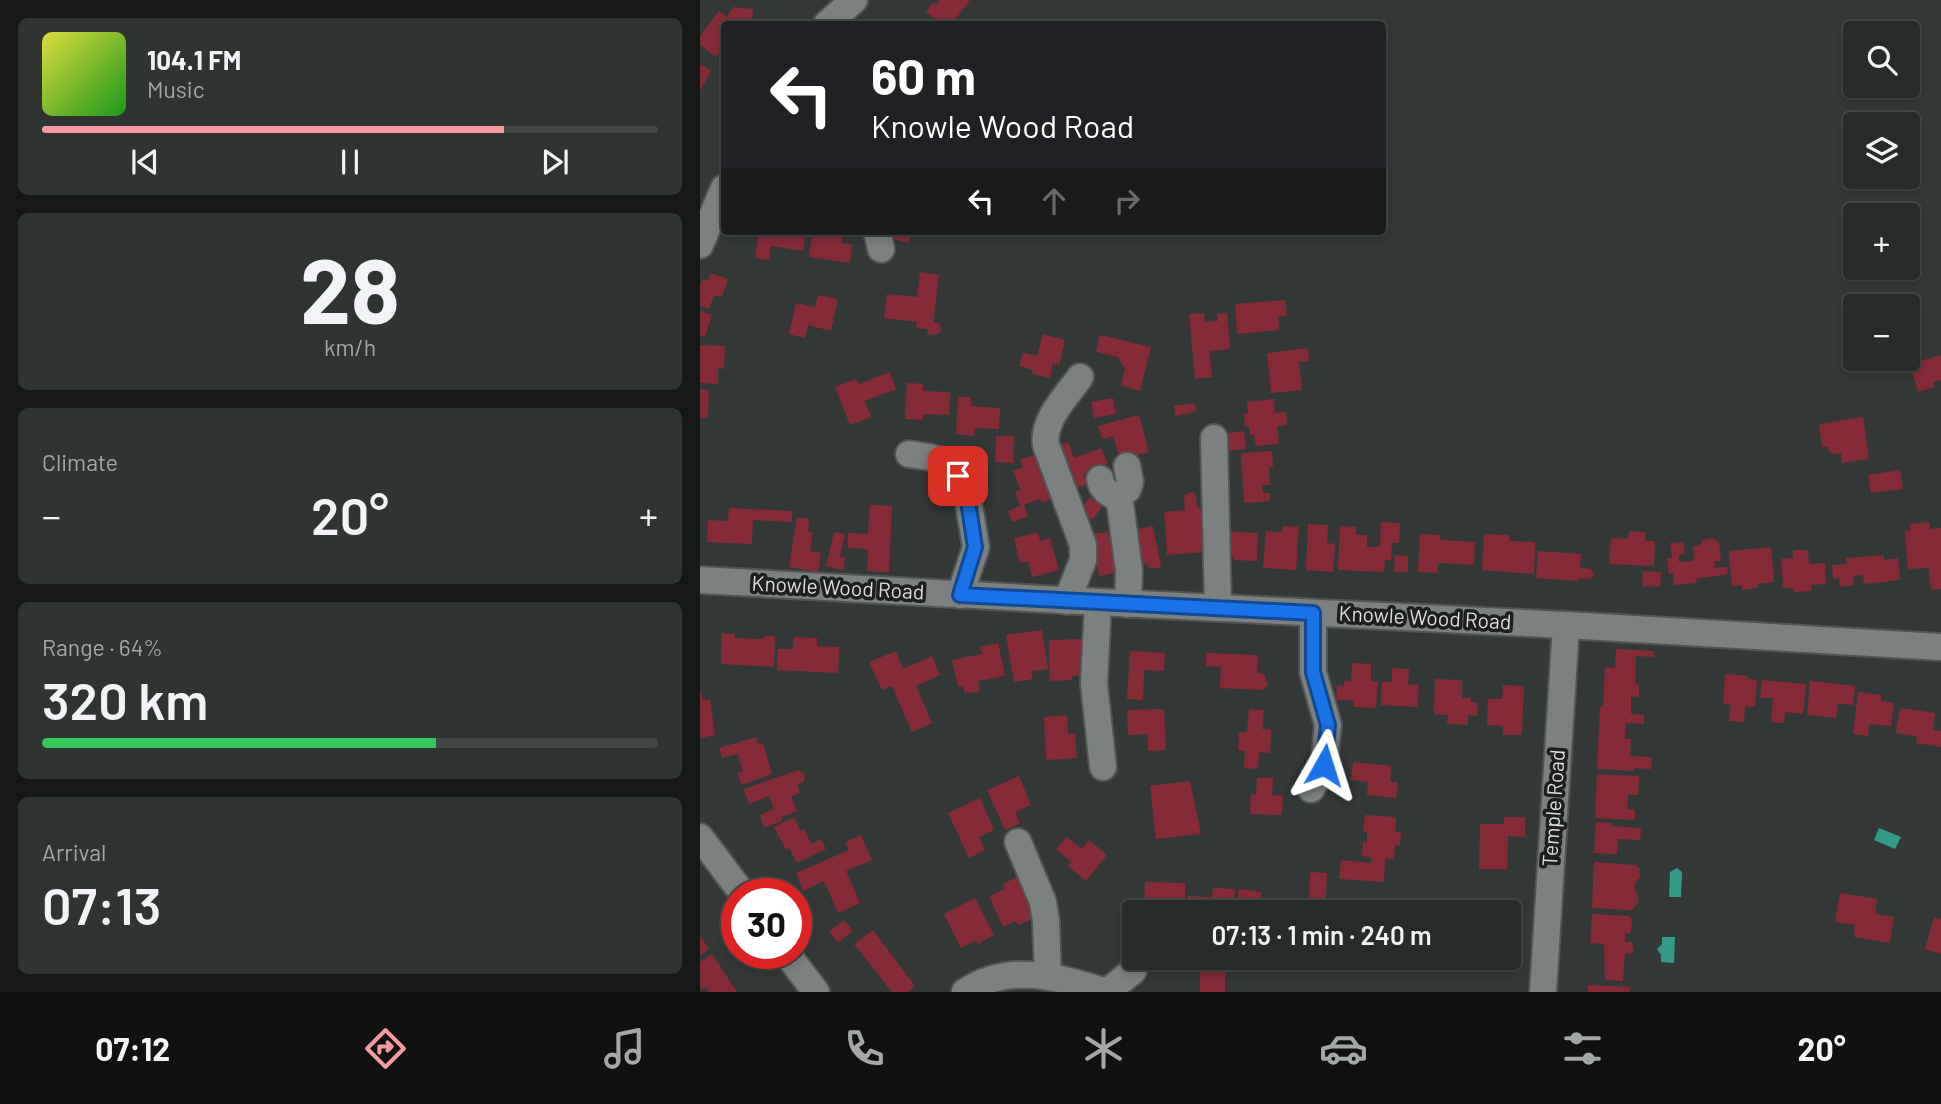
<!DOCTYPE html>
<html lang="en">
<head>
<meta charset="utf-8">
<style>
  :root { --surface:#272b29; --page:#2f3331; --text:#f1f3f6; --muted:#a4a7a8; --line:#434746; --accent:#f49aa0 }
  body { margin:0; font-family:Barlow,sans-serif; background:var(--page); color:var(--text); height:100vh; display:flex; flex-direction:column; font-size:26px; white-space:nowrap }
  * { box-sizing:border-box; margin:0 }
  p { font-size:23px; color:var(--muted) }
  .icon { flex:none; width:38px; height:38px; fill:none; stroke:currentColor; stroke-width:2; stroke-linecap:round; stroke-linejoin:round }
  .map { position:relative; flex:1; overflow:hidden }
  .drawer { display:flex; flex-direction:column; gap:18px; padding:18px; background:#151817; width:700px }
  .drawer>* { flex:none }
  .top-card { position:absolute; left:21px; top:21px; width:665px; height:214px; border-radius:7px; box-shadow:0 4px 10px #0003,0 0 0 2px var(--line); background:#202124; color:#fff; overflow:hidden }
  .tools { position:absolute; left:1143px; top:21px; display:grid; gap:14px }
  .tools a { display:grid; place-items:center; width:77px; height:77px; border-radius:7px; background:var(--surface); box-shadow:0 4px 10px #0003,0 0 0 2px var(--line); font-size:35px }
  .speed { position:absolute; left:21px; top:878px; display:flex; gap:14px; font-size:35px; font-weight:700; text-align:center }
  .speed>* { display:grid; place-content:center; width:91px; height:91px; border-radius:50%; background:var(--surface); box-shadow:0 4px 10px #0003,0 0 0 2px var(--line); line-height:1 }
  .speed .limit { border:10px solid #d22; background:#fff; color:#111 }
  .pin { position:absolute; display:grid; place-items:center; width:60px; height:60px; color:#fff; margin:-30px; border-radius:14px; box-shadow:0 4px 10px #0006 }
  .me { position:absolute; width:77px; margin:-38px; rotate:6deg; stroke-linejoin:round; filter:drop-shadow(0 0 5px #0008) }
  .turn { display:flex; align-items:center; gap:24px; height:147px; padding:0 35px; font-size:32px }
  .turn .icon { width:91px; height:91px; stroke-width:2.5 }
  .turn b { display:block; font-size:49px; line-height:60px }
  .lanes { display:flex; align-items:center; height:66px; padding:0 35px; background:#0003; justify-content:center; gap:35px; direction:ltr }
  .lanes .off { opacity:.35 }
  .big { font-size:52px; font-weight:600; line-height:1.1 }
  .drawer .widget { flex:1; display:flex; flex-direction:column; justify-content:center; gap:10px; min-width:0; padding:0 24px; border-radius:10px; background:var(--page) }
  .drawer .dial { align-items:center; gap:0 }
  .dial b { font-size:91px; line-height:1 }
  .song { display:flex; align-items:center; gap:21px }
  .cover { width:84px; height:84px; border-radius:10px; background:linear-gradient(135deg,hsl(60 70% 55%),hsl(120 70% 35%)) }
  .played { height:7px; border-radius:4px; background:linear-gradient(90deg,var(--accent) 75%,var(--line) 75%) }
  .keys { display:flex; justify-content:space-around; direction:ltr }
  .heat { display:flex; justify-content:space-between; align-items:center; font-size:38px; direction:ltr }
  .charge { height:10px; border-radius:5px; background:linear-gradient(90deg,#34c759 64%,var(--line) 0) }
  .trip { position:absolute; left:422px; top:900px; width:399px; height:70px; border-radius:7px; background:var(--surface); box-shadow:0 4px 10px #0003,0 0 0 2px var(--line); font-weight:600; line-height:70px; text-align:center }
  .dock { display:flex; height:112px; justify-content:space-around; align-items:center; background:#101110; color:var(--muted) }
  .dock .icon { width:49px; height:49px }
  .dock .selected { color:var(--accent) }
  .dock b { font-size:32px; color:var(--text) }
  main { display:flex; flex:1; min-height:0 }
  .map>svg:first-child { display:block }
  .water { fill:#329a87 }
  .building { fill:#852b38 }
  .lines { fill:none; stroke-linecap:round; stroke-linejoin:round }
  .minor-casing { stroke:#515554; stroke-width:30 }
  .minor { stroke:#7c8180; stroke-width:26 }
  .route-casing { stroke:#114b97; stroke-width:18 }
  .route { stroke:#1a73e8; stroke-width:12 }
  .labels { text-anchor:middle; stroke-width:7; stroke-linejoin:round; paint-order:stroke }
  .street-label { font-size:21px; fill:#dbdddd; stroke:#1d1f1f }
</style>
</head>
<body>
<main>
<section class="drawer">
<div class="widget">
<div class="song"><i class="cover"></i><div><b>104.1 FM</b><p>Music</p></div></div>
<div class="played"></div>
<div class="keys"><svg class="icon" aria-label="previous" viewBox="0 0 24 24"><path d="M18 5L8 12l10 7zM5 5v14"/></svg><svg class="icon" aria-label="pause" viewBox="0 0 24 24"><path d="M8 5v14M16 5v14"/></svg><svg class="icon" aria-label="next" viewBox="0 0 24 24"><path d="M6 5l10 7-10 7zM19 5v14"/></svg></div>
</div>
<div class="widget dial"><b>28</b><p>km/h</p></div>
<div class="widget"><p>Climate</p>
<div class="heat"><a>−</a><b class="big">20°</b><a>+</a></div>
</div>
<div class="widget"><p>Range · 64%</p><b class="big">320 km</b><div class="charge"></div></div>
<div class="widget"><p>Arrival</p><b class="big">07:13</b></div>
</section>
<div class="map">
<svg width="1241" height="992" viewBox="0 0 1241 992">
  <rect width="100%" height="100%" fill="#343937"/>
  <!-- water -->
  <g class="water">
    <polygon points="1179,828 1201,837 1195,849 1174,840"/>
    <polygon points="977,868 982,872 981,897 969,897 970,872"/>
    <polygon points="962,937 975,937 974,963 961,962 961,955 957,949 962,944"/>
  </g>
  <!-- building -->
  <g class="building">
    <polygon points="240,0 270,0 252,24 245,20 242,24 226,12 233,2 236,5"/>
    <polygon points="33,7 53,9 52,24 24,24 24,46 16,57 0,45 0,36 19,11 27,17"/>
    <polygon points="0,64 11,71 0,91"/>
    <polygon points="59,231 106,231 103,251 71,246 69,260 55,258"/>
    <polygon points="113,231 143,231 142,243 152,244 150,263 109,257"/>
    <polygon points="192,231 216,231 215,235 211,234 208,243 190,238"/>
    <polygon points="220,272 239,275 233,323 239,323 241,326 240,332 236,335 227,334 228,329 216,328 217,322 184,318 187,294 217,297"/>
    <polygon points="10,273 28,279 22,297 14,295 9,309 0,306 0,285 2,279 8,281"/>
    <polygon points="118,295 138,299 131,331 108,325 105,338 89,334 96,303 115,307"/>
    <polygon points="585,300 587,316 578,317 579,330 537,334 535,304"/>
    <polygon points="0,311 12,315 5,337 0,335"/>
    <polygon points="504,313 505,322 518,321 517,314 527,313 530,349 509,351 512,377 495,379 489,314"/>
    <polygon points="343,334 365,340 359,365 353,363 350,378 332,374 333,370 319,366 323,353 337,356"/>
    <polygon points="400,335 451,347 440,391 421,386 425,369 418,357 396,352"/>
    <polygon points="0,345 25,346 24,369 18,368 18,384 0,383"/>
    <polygon points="608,348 609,361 599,362 602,390 571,393 567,353"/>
    <polygon points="1241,355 1241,380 1233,382 1234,387 1218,392 1210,364"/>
    <polygon points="190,372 196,389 165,401 171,417 150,425 135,387 156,379 159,384"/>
    <polygon points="207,383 223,384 223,391 250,392 249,415 223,414 223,420 205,419"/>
    <polygon points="0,389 9,390 8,418 0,418"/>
    <polygon points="258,397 271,397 271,406 300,408 299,429 275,428 274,436 256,434"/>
    <polygon points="413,398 416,414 394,418 391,402"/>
    <polygon points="574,399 575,413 586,412 587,425 577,426 579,444 556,446 554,435 550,435 549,426 545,427 544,414 548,413 547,402"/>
    <polygon points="495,403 496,412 475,416 474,406"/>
    <polygon points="439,415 449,452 420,460 413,436 402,439 398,426"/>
    <polygon points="1163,417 1169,459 1142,463 1141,453 1133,454 1129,451 1128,446 1122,447 1119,424"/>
    <polygon points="544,431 546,449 529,451 527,433"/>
    <polygon points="296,436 314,436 313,463 295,462"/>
    <polygon points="368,442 374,458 401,448 408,464 383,474 387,484 372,490 356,447"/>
    <polygon points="572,451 573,467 569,467 570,485 562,485 563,493 570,493 570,501 544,503 541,453"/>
    <polygon points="339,453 356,497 342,503 340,499 324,505 328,516 312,522 308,511 320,506 315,492 321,490 313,471 323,467 320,460"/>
    <polygon points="1200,470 1203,489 1171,493 1168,475"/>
    <polygon points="493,492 496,495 497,508 503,507 507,552 467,555 464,512 485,510 484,495"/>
    <polygon points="390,497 402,507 392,520 380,510"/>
    <polygon points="170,505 192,506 189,572 167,571 168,549 148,548 148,533 168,534"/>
    <polygon points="29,508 92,511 92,522 53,520 52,544 7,542 8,520 28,521"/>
    <polygon points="97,517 109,519 108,531 113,532 110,551 121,553 118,572 89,567"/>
    <polygon points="681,522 700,523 699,543 692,543 691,560 685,560 684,572 638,570 640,526 656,527 656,535 667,535 667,547 680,547"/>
    <polygon points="1230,522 1230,529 1241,528 1241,589 1231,590 1229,568 1208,569 1205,531 1210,531 1210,524"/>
    <polygon points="608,524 628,525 627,543 635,544 633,572 606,570"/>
    <polygon points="453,526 461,567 449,569 448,564 434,566 428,531"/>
    <polygon points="583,526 599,527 596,570 563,568 566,531 582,532"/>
    <polygon points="524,531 558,533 557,561 534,560 534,557 523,556"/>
    <polygon points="929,531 945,532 945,541 955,541 954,566 909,564 911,538 928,539"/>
    <polygon points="134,532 145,534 140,557 145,558 143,570 126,566"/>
    <polygon points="338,532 340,541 350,538 359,570 332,577 328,561 320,563 314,538"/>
    <polygon points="408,532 408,535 418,534 424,567 415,569 415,573 399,576 392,534"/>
    <polygon points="720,534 741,535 740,540 775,542 774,565 738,563 737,573 718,572"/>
    <polygon points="784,534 809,535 809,541 835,542 834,574 782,570"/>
    <polygon points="1013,538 1019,543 1021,561 1015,561 1015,568 1027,567 1028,574 996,579 997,583 974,585 973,573 969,574 967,558 972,558 970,543 983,542 985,554 979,555 979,562 994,561 993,546 999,546 1003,540"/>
    <polygon points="1071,547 1074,582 1058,584 1058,588 1042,590 1042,585 1032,586 1029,551"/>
    <polygon points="1093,550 1108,550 1109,564 1125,563 1126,584 1111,585 1112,591 1094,592 1093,588 1083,588 1081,559 1093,558"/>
    <polygon points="838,551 881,554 880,568 891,569 894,576 890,579 879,578 879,581 836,578"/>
    <polygon points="695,555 708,556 708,572 694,572"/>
    <polygon points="1184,555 1184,560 1198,558 1200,580 1164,584 1163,575 1153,576 1154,585 1140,587 1139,578 1133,579 1132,565 1147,564 1146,558"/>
    <polygon points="943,571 961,572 960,587 942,586"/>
    <polygon points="342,630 348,669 331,671 333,679 314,682 306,635"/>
    <polygon points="22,633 35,634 35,638 63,639 64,636 75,636 74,667 21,664"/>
    <polygon points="94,637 117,638 117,646 139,647 138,673 77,670 78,649 93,649"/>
    <polygon points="383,639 382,675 372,676 372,680 350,681 349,640"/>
    <polygon points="298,643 305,676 278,681 280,689 278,692 265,693 263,686 258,687 252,660 282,654 280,647"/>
    <polygon points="916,649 954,651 954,657 936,656 935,684 939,685 939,697 931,696 931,714 944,715 944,724 926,723 925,739 931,739 930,756 952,757 951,769 934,768 934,771 897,769 900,707 903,707 905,667 915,668"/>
    <polygon points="196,651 203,669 232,656 240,675 216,686 232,723 212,732 192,686 182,690 169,662"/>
    <polygon points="430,651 465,653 464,671 444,670 443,700 427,699"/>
    <polygon points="506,653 558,655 557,673 564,674 568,685 562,690 520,688 521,667 506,666"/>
    <polygon points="652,663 671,664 671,681 678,681 676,708 653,707 654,700 636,700 637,685 644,686 644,681 651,682"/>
    <polygon points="692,668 709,669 708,684 719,685 717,707 681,705 682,682 692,682"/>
    <polygon points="1025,674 1048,676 1048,679 1057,680 1055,707 1045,706 1044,722 1029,721 1031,705 1023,704"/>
    <polygon points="735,679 762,680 762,698 771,698 771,702 778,703 777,716 768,715 768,725 747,724 748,715 734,714"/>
    <polygon points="1062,680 1106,684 1103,714 1085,712 1084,723 1071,722 1073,698 1060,698"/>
    <polygon points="1110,681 1155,686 1153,705 1138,703 1136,718 1107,715"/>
    <polygon points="803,685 824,686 822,735 803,735 803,726 787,725 788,699 802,699"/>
    <polygon points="0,689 3,700 10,699 15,735 0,738"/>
    <polygon points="1158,692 1181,695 1181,701 1194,703 1191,726 1169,724 1168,736 1153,734"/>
    <polygon points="1200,708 1235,713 1233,730 1241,731 1241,747 1216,743 1217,736 1196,733"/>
    <polygon points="464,709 466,750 448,751 448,734 428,735 427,710"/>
    <polygon points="549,709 564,710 562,729 571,730 570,753 559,752 558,769 544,768 545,751 538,750 539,732 547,732"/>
    <polygon points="367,715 368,734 375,733 377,758 346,760 344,717"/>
    <polygon points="56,737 58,744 63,743 72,774 41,785 38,773 43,772 38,754 22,758 19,748"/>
    <polygon points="653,762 691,766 690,782 698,782 696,798 667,795 668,782 651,780"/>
    <polygon points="98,770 103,772 105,777 104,782 97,784 100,793 91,796 97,811 81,817 82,821 64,828 60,815 74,809 69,796 49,804 44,789"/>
    <polygon points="897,774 939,776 938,795 928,795 927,809 935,809 935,820 895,818"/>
    <polygon points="319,776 331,805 315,812 320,823 305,830 287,790"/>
    <polygon points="557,778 573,778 572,795 583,796 582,815 550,814 551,794 556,795"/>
    <polygon points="490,781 501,834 456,839 450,786"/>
    <polygon points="280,798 294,830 279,837 285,850 269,858 248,813"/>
    <polygon points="665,815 696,817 695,832 701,833 700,845 695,845 694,859 685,858 684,882 639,879 641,860 671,863 671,857 662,856 663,841 667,842 667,832 663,831"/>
    <polygon points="94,817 100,831 104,829 111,844 121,839 126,849 97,863 89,848 86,850 74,827"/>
    <polygon points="804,817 825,817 825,837 808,836 807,869 779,869 780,824 804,824"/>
    <polygon points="896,822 911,823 911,826 941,828 940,840 918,839 917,854 894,853"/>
    <polygon points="161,835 172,860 146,871 160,903 138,913 124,881 103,891 96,873 149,850 145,842"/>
    <polygon points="367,837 382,849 389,840 407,855 386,881 368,866 371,862 356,849"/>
    <polygon points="894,862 935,865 939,868 940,877 935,883 935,891 938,893 938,903 932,910 892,908"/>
    <polygon points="610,872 627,873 625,912 590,912 591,898 609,899"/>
    <polygon points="317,877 335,918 318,925 316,921 303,927 289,896 305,889 303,884"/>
    <polygon points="445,882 485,883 485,912 444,912"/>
    <polygon points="513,888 535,889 533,912 487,912 488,896 512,897"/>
    <polygon points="539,889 561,892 561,899 582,901 581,912 536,912"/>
    <polygon points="1140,893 1177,899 1175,914 1194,917 1190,943 1154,937 1155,925 1135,922"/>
    <polygon points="275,898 294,935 278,944 276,940 261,948 244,914"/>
    <polygon points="892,914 929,916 932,920 931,931 928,934 925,933 925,942 932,942 934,951 931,954 925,953 923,981 905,980 904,944 890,943"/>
    <polygon points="1234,917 1241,919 1241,954 1225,949"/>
    <polygon points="144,920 153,931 138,943 129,931"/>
    <polygon points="173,930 215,986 208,992 192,992 154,944"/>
    <polygon points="0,936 9,949 0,956"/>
    <polygon points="12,954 37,992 9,992 6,987 2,990 0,987 0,962"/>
    <polygon points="520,957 521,969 525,968 525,992 500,992 500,958"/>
    <polygon points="722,957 775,957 774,971 721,968"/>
    <polygon points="888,985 930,987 929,992 888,992"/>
  </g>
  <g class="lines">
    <defs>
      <g id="minor">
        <polyline points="127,24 154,0"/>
        <polyline points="177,231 181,249"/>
        <polyline points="0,245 24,188"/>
        <polyline points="514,438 518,608"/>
        <polyline points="209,454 229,457 250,464 266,488 276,547 260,595"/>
        <polyline points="427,466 430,482 428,489 419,496 429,570 428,604"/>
        <path d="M400 479C401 488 409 496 419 496"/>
        <polyline points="0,580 398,602 866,625 1241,647"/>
        <path d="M367 601 383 560V545L346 445C342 420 366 397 380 377"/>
        <polyline points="398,602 394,684 403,767"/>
        <polyline points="611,789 624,765 628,725 613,672 613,613"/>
        <polyline points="0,837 43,894"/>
        <polyline points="318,842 343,902 346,921 348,977"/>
        <polyline points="87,954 116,992"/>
        <path d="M265 992C309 962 359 977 406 992"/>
        <polyline points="407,992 433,971"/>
        <polyline points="843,992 866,625"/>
      </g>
    </defs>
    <!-- minor casing -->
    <use href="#minor" class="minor-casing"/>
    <!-- minor -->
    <use href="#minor" class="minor"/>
  </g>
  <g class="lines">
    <defs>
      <polyline id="route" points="258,476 266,488 275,547 260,595 613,613 613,672 628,725 624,765"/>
    </defs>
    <!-- route casing -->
    <use href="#route" class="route-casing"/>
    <!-- route -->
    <use href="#route" class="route"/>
  </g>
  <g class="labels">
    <!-- street labels -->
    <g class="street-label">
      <text transform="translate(138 588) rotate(3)" y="7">Knowle Wood Road</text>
      <text transform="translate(725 618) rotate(3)" y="7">Knowle Wood Road</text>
      <text transform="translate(854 808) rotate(-86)" y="7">Temple Road</text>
    </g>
  </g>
</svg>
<div class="tools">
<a><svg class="icon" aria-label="search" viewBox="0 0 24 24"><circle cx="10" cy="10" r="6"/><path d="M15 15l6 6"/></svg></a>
<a><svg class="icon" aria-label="layers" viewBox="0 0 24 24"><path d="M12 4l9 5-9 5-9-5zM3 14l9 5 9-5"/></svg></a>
<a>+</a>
<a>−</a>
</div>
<div class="speed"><div class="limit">30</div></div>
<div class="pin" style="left:258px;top:476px;background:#d93025"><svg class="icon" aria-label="arrive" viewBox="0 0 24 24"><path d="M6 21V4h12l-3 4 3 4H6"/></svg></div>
<svg class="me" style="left:624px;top:765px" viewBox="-20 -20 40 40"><path d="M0-17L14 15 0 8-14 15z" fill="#1a73e8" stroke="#fff" stroke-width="4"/></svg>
<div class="trip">07:13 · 1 min · 240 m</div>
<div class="top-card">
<div class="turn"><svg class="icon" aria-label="left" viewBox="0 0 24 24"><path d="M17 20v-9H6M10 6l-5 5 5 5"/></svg><div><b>60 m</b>Knowle Wood Road</div></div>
<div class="lanes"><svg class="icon" aria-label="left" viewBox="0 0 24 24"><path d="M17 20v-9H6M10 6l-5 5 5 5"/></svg><svg class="icon off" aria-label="ahead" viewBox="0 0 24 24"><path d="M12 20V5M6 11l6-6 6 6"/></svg><svg class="icon off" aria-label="right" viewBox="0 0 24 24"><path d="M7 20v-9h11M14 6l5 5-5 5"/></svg></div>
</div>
</div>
</main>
<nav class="dock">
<b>07:12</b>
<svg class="icon selected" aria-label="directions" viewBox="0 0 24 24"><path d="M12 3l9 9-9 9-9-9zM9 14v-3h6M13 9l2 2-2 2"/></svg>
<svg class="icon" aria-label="music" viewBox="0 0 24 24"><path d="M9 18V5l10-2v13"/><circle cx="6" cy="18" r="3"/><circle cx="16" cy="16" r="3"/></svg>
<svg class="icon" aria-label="phone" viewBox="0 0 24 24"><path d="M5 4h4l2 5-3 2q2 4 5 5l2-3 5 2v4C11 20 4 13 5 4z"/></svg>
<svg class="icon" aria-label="climate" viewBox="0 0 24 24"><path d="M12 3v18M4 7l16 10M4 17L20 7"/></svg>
<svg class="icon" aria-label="car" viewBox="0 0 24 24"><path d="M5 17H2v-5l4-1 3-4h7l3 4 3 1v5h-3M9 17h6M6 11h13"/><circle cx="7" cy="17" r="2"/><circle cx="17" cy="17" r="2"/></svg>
<svg class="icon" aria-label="filters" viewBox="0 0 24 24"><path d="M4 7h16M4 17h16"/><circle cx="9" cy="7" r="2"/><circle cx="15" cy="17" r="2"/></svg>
<b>20°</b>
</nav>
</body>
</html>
